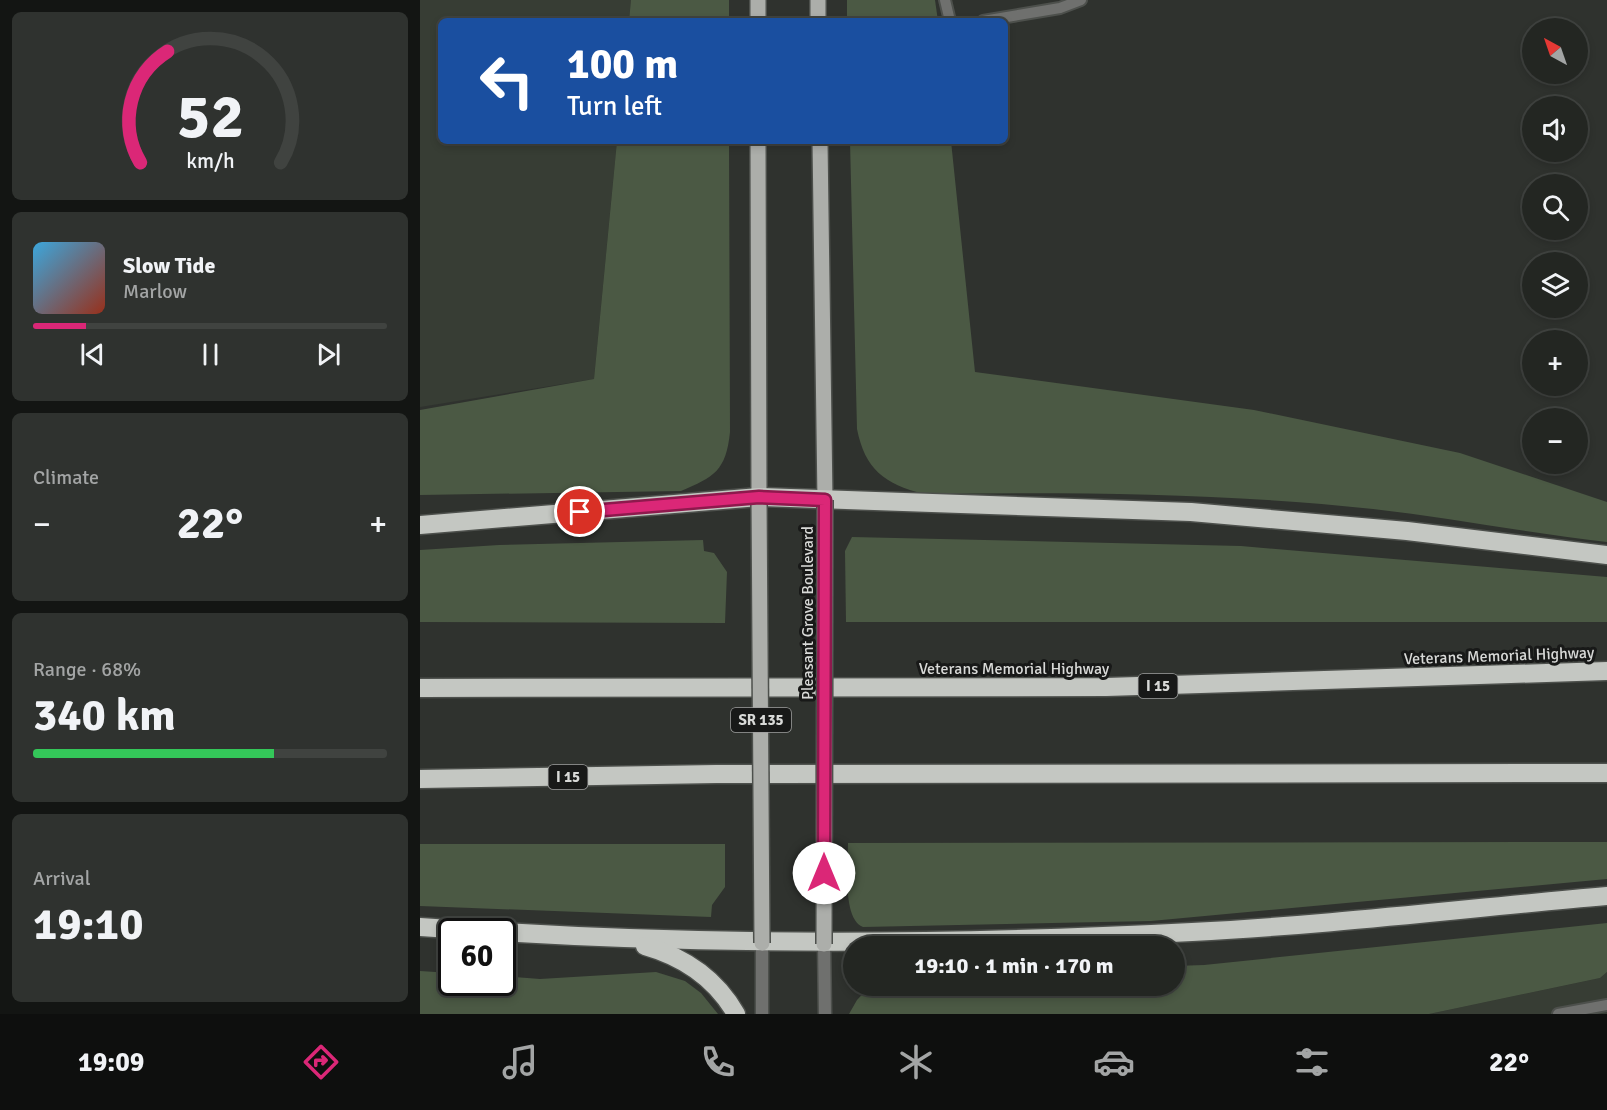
<!DOCTYPE html>
<html lang="en">
<head>
<meta charset="utf-8">
<style>
  :root { --surface:#232622; --page:#2f322f; --text:#f1f3f6; --muted:#a3a5a5; --line:#404340; --accent:#db2777 }
  body { margin:0; font-family:Signika,sans-serif; background:var(--page); color:var(--text); height:100vh; display:flex; flex-direction:column; font-size:22px; white-space:nowrap }
  * { box-sizing:border-box; margin:0 }
  p { font-size:20px; color:var(--muted) }
  .icon { flex:none; width:33px; height:33px; fill:none; stroke:currentColor; stroke-width:2; stroke-linecap:round; stroke-linejoin:round }
  .map { position:relative; flex:1; overflow:hidden }
  .panel { display:flex; flex-direction:column; gap:12px; padding:12px; background:#131513; width:420px }
  .panel>* { flex:none }
  .banner { position:absolute; left:18px; top:18px; width:570px; height:126px; border-radius:9px; box-shadow:0 3px 9px #0003,0 0 0 2px var(--line); background:#1a4fa0; color:#fff; overflow:hidden }
  .needle { width:39px; rotate:320deg }
  .buttons { position:absolute; left:1102px; top:18px; display:grid; gap:12px }
  .buttons a { display:grid; place-items:center; width:66px; height:66px; border-radius:50%; background:var(--surface); box-shadow:0 3px 9px #0003,0 0 0 2px var(--line); font-size:30px }
  .speed { position:absolute; left:18px; top:918px; display:flex; gap:12px; font-size:30px; font-weight:700; text-align:center }
  .speed>* { display:grid; place-content:center; width:78px; height:78px; border-radius:50%; background:var(--surface); box-shadow:0 3px 9px #0003,0 0 0 2px var(--line); line-height:1 }
  .speed .limit { border:3px solid #111; border-radius:9px; background:#fff; color:#111 }
  .pin { position:absolute; display:grid; place-items:center; width:51px; height:51px; color:#fff; margin:-26px; border:3px solid #fff; border-radius:50%; box-shadow:0 2px 6px #0007 }
  .me { position:absolute; width:66px; margin:-33px; rotate:0deg; stroke-linejoin:round; filter:drop-shadow(0 0 4px #0008) }
  .turn { display:flex; align-items:center; gap:21px; height:126px; padding:0 30px; font-size:27px }
  .turn .icon { width:78px; height:78px; stroke-width:2.5 }
  .turn b { display:block; font-size:42px; line-height:51px }
  .big { font-size:45px; font-weight:700; line-height:1.1 }
  .panel .tile { flex:1; display:flex; flex-direction:column; justify-content:center; gap:9px; min-width:0; padding:0 21px; border-radius:9px; background:var(--page) }
  .panel .dial { align-items:center; gap:0 }
  .dial svg { height:156px; overflow:visible; fill:none; stroke:var(--line); stroke-width:7; stroke-linecap:round; text-anchor:middle }
  .dial text { fill:var(--text); stroke:none }
  .song { display:flex; align-items:center; gap:18px }
  .cover { width:72px; height:72px; border-radius:9px; background:linear-gradient(135deg,hsl(200 70% 55%),hsl(10 70% 35%)) }
  .played { height:6px; border-radius:3px; background:linear-gradient(90deg,var(--accent) 15%,var(--line) 15%) }
  .keys { display:flex; justify-content:space-around; direction:ltr }
  .heat { display:flex; justify-content:space-between; align-items:center; font-size:33px; direction:ltr }
  .charge { height:9px; border-radius:4px; background:linear-gradient(90deg,#34c759 68%,var(--line) 0) }
  .trip { position:absolute; left:423px; top:936px; width:342px; height:60px; border-radius:30px; background:var(--surface); box-shadow:0 3px 9px #0003,0 0 0 2px var(--line); font-weight:700; line-height:60px; text-align:center }
  .menu { display:flex; height:96px; justify-content:space-around; align-items:center; background:#0e0f0e; color:var(--muted) }
  .menu .icon { width:42px; height:42px }
  .menu .selected { color:var(--accent) }
  .menu b { font-size:27px; color:var(--text) }
  main { display:flex; flex:1; min-height:0 }
  .map>svg:first-child { display:block }
  .built { fill:#373d34 }
  .green { fill:#4b5944 }
  .lines { fill:none; stroke-linecap:round; stroke-linejoin:round }
  .service-casing { stroke:#4d504c; stroke-width:14 }
  .tertiary-casing { stroke:#4d504c; stroke-width:15 }
  .primary-casing { stroke:#4d504c; stroke-width:18 }
  .motorway-casing { stroke:#4d504c; stroke-width:21 }
  .service { stroke:#6f706e; stroke-width:10 }
  .tertiary { stroke:#6f706e; stroke-width:12 }
  .primary { stroke:#acaeaa; stroke-width:15 }
  .motorway { stroke:#c4c7c2; stroke-width:18 }
  .primary-bridge-casing { stroke:#4d504c; stroke-width:18; stroke-linecap:butt }
  .primary-bridge { stroke:#acaeaa; stroke-width:15 }
  .route-casing { stroke:#8e194d; stroke-width:15 }
  .route { stroke:#db2777; stroke-width:10 }
  .labels { text-anchor:middle; stroke-width:6; stroke-linejoin:round; paint-order:stroke }
  .shield { fill:#181918; stroke:#9e9f9e; stroke-width:1.5 }
  .shield-label { font-size:15px; font-weight:bold; fill:#d8d9d7 }
  .street-label { font-size:16px; fill:#d8d9d7; stroke:#181918 }
</style>
</head>
<body>
<main>
<section class="panel">
<div class="tile dial"><svg viewBox="0 0 100 80">
<path d="M14 69A42 42 0 1 1 86 69"/>
<path d="M14 69A42 42 0 0 1 28 12" stroke="#db2777"/>
<text x="50" y="56" font-size="32" font-weight="700">52</text>
<text x="50" y="72" font-size="11">km/h</text>
</svg></div>
<div class="tile">
<div class="song"><i class="cover"></i><div><b>Slow Tide</b><p>Marlow</p></div></div>
<div class="played"></div>
<div class="keys"><svg class="icon" aria-label="previous" viewBox="0 0 24 24"><path d="M18 5L8 12l10 7zM5 5v14"/></svg><svg class="icon" aria-label="pause" viewBox="0 0 24 24"><path d="M8 5v14M16 5v14"/></svg><svg class="icon" aria-label="next" viewBox="0 0 24 24"><path d="M6 5l10 7-10 7zM19 5v14"/></svg></div>
</div>
<div class="tile"><p>Climate</p>
<div class="heat"><a>−</a><b class="big">22°</b><a>+</a></div>
</div>
<div class="tile"><p>Range · 68%</p><b class="big">340 km</b><div class="charge"></div></div>
<div class="tile"><p>Arrival</p><b class="big">19:10</b></div>
</section>
<div class="map">
<svg width="1187" height="1014" viewBox="0 0 1187 1014">
  <rect width="100%" height="100%" fill="#2f322e"/>
  <!-- built -->
  <g class="built">
    <polygon points="0,0 211,0 209,21 21,21 21,141 197,141 174,379 0,407"/>
    <polygon points="1187,972 1187,1014 1009,1014 1180,978"/>
  </g>
  <!-- green -->
  <g class="green">
    <polygon points="211,0 309,0 309,21 209,21"/>
    <polygon points="427,0 515,0 518,21 427,21"/>
    <path d="M197 141H309L310 432C306 471 294 477 261 491L0 495V410L174 379Z"/>
    <path d="M430 141H531L555 372 834 410 1040 453 1187 502V542C1109 533 1031 518 953 509 804 493 653 492 504 494 464 484 445 469 437 429Z"/>
    <polygon points="432,537 821,546 1187,577 1187,622 426,622 425,551"/>
    <polygon points="283,540 284,551 294,553 307,572 305,623 0,622 0,550 79,545"/>
    <path d="M1187 842V879L731 921 443 927C422 919 428 863 428 843Z"/>
    <polygon points="0,844 305,844 305,887 292,905 291,917 0,906"/>
    <polygon points="1187,923 1187,972 1180,978 1009,1014 429,1014 437,1000 450,986 754,986 755,966 784,965"/>
    <polygon points="0,971 31,973 32,982 82,982 83,976 120,979 236,972 265,981 281,993 298,1014 0,1014"/>
  </g>
  <g class="lines">
    <defs>
      <g id="service">
        <polyline points="525,0 530,21"/>
        <polyline points="563,21 640,8 661,0"/>
        <polyline points="1138,1014 1187,1005"/>
      </g>
      <g id="tertiary">
        <polyline points="404,944 405,1014"/>
        <polyline points="342,1014 342,943"/>
      </g>
      <g id="primary">
        <polyline points="338,0 338,21"/>
        <polyline points="398,0 398,21"/>
        <polyline points="338,141 339,497"/>
        <polyline points="400,141 405,500"/>
      </g>
      <g id="motorway">
        <polyline points="0,525 339,497 771,512 987,531 1187,555"/>
        <polyline points="0,688 686,687 1187,671"/>
        <polyline points="0,779 296,774 1187,773"/>
        <polyline points="0,927 75,932"/>
        <path d="M82 932C312 946 542 944 772 932 910 925 1049 908 1187 896"/>
        <path d="M225 946C264 957 296 979 316 1014"/>
      </g>
    </defs>
    <!-- service casing -->
    <use href="#service" class="service-casing"/>
    <!-- tertiary casing -->
    <use href="#tertiary" class="tertiary-casing"/>
    <!-- primary casing -->
    <use href="#primary" class="primary-casing"/>
    <!-- motorway casing -->
    <use href="#motorway" class="motorway-casing"/>
    <!-- service -->
    <use href="#service" class="service"/>
    <!-- tertiary -->
    <use href="#tertiary" class="tertiary"/>
    <!-- primary -->
    <use href="#primary" class="primary"/>
    <!-- motorway -->
    <use href="#motorway" class="motorway"/>
    <defs>
      <g id="primary-bridge">
        <polyline points="339,497 342,943"/>
        <polyline points="404,944 405,500"/>
      </g>
    </defs>
    <!-- primary-bridge casing -->
    <use href="#primary-bridge" class="primary-bridge-casing"/>
    <!-- primary-bridge -->
    <use href="#primary-bridge" class="primary-bridge"/>
  </g>
  <g class="lines">
    <defs>
      <polyline id="route" points="160,512 339,497 405,500 404,873"/>
    </defs>
    <!-- route casing -->
    <use href="#route" class="route-casing"/>
    <!-- route -->
    <use href="#route" class="route"/>
  </g>
  <g class="labels">
    <!-- shield labels -->
    <g class="shield">
      <rect x="718.5" y="674" width="39" height="24" rx="4.5"/>
      <rect x="311" y="708" width="60" height="24" rx="4.5"/>
      <rect x="128.5" y="765" width="39" height="24" rx="4.5"/>
    </g>
    <g class="shield-label">
      <text x="738" y="691">I 15</text>
      <text x="341" y="725">SR 135</text>
      <text x="148" y="782">I 15</text>
    </g>
    <!-- street labels -->
    <g class="street-label">
      <text transform="translate(387 613) rotate(-90)" y="6">Pleasant Grove Boulevard</text>
      <text transform="translate(1079 655) rotate(-2)" y="6">Veterans Memorial Highway</text>
      <text x="594" y="674">Veterans Memorial Highway</text>
    </g>
  </g>
</svg>
<div class="buttons">
<a><svg class="needle" viewBox="-14 -14 28 28"><path d="M0-13l5 13h-10z" fill="#e53935"/><path d="M0 13l5-13h-10z" fill="#a3a5a5"/></svg></a>
<a><svg class="icon" aria-label="sound" viewBox="0 0 24 24"><path d="M4 9h4l5-4v14l-5-4H4zM17 9q2 3 0 6"/></svg></a>
<a><svg class="icon" aria-label="search" viewBox="0 0 24 24"><circle cx="10" cy="10" r="6"/><path d="M15 15l6 6"/></svg></a>
<a><svg class="icon" aria-label="layers" viewBox="0 0 24 24"><path d="M12 4l9 5-9 5-9-5zM3 14l9 5 9-5"/></svg></a>
<a>+</a>
<a>−</a>
</div>
<div class="speed"><div class="limit">60</div></div>
<div class="pin" style="left:160px;top:512px;background:#d93025"><svg class="icon" aria-label="arrive" viewBox="0 0 24 24"><path d="M6 21V4h12l-3 4 3 4H6"/></svg></div>
<svg class="me" style="left:404px;top:873px" viewBox="-20 -20 40 40"><circle r="19" fill="#fff"/><path d="M0-13L10 11 0 6-10 11z" fill="#db2777"/></svg>
<div class="trip">19:10 · 1 min · 170 m</div>
<div class="banner">
<div class="turn"><svg class="icon" aria-label="left" viewBox="0 0 24 24"><path d="M17 20v-9H6M10 6l-5 5 5 5"/></svg><div><b>100 m</b>Turn left</div></div>
</div>
</div>
</main>
<nav class="menu">
<b>19:09</b>
<svg class="icon selected" aria-label="directions" viewBox="0 0 24 24"><path d="M12 3l9 9-9 9-9-9zM9 14v-3h6M13 9l2 2-2 2"/></svg>
<svg class="icon" aria-label="music" viewBox="0 0 24 24"><path d="M9 18V5l10-2v13"/><circle cx="6" cy="18" r="3"/><circle cx="16" cy="16" r="3"/></svg>
<svg class="icon" aria-label="phone" viewBox="0 0 24 24"><path d="M5 4h4l2 5-3 2q2 4 5 5l2-3 5 2v4C11 20 4 13 5 4z"/></svg>
<svg class="icon" aria-label="climate" viewBox="0 0 24 24"><path d="M12 3v18M4 7l16 10M4 17L20 7"/></svg>
<svg class="icon" aria-label="car" viewBox="0 0 24 24"><path d="M5 17H2v-5l4-1 3-4h7l3 4 3 1v5h-3M9 17h6M6 11h13"/><circle cx="7" cy="17" r="2"/><circle cx="17" cy="17" r="2"/></svg>
<svg class="icon" aria-label="filters" viewBox="0 0 24 24"><path d="M4 7h16M4 17h16"/><circle cx="9" cy="7" r="2"/><circle cx="15" cy="17" r="2"/></svg>
<b>22°</b>
</nav>
</body>
</html>
